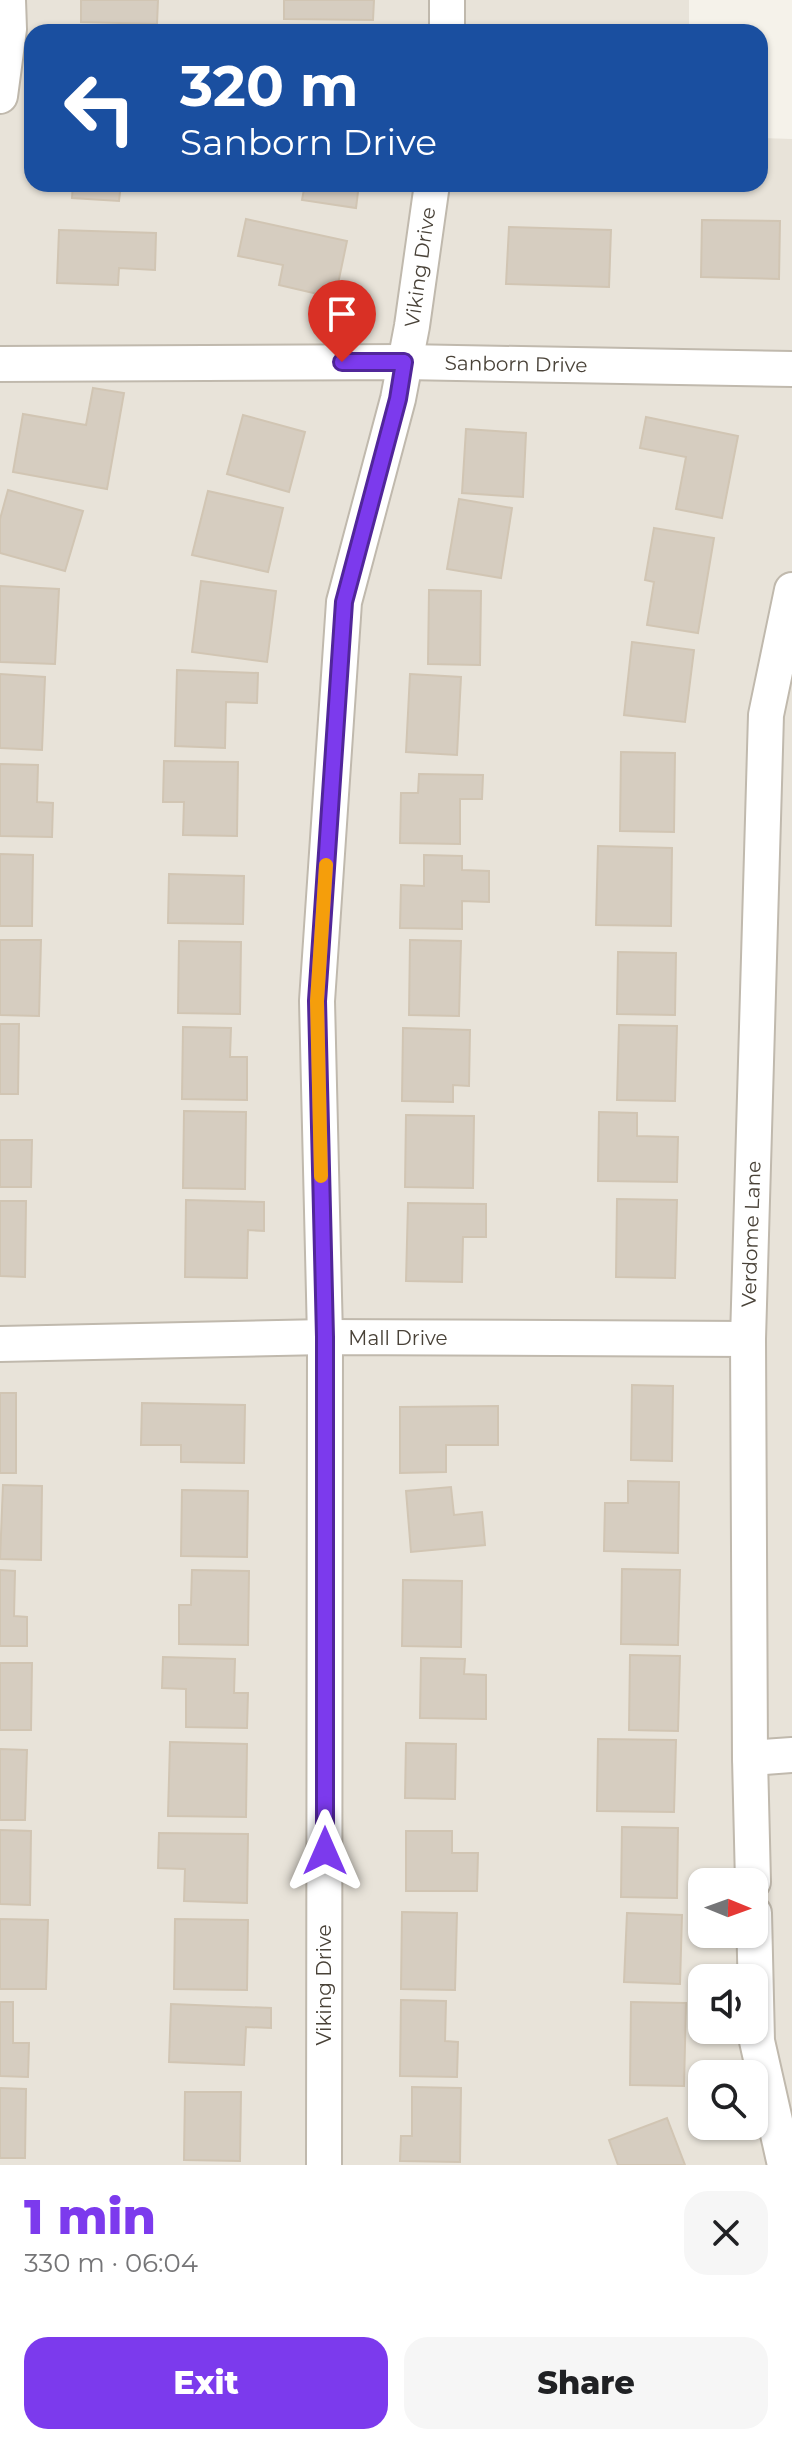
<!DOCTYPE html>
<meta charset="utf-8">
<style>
body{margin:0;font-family:Montserrat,sans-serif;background:#f6f6f6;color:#202124;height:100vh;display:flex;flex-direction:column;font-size:30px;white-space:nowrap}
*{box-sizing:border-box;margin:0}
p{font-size:26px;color:#757577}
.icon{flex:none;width:44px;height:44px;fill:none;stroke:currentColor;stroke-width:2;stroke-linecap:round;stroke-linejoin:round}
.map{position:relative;height:2165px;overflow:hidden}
.side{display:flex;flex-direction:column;background:#fff;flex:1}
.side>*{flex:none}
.top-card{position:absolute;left:24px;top:24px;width:744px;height:168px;border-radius:24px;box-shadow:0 2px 6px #0004;background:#1a4fa0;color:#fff;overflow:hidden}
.needle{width:52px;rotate:91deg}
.tools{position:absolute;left:688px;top:1868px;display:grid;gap:16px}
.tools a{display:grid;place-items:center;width:80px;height:80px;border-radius:16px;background:#fff;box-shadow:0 2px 6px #0004;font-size:40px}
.pin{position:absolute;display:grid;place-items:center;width:68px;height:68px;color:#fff;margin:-82px -34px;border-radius:50% 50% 50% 0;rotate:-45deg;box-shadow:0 0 8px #0007}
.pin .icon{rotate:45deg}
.me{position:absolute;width:88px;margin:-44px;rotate:0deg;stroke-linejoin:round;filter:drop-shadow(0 0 6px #0008)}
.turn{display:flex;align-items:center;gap:28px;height:168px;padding:0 24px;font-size:36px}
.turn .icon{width:104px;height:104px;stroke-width:2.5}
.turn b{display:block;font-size:56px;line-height:68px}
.round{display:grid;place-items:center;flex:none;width:84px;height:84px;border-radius:24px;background:#f6f6f6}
.summary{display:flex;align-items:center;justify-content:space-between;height:136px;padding:0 24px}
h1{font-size:48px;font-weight:800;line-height:60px;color:#7c3aed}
.button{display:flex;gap:16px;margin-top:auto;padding:16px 24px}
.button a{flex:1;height:92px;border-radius:24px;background:#7c3aed;color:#fff;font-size:32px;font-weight:800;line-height:92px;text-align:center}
.button a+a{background:#f6f6f6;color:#202124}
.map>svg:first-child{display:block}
.residential{fill:#e8e3d9;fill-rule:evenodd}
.building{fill:#d6cdc0;stroke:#d1c5b3;stroke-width:2}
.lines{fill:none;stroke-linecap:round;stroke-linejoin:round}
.street-casing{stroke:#c0b9ad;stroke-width:38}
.street{stroke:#fff;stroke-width:34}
.route-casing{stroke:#51269a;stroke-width:20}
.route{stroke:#7c3aed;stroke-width:14}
.slow{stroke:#f59e0b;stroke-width:14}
.labels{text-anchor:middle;stroke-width:6;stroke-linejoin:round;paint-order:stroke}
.street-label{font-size:20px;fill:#494238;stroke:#fff}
</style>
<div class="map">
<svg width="792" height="2165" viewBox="0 0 792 2165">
<rect width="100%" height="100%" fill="#f5f2ea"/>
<path class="residential" d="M0,0H689V32H32V184H760V138L792,139V2165H0ZM702,1882H754V1934H702ZM702,1978H754V2030H702ZM702,2074H754V2126H702Z"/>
<g class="building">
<polygon points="81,0 158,0 157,24 81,22"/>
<polygon points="284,0 374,0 373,20 284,19"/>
<polygon points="73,184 121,184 119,201 72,198"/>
<polygon points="305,184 359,184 356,208 302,200"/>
<polygon points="246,219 347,241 335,298 279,285 283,265 238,256"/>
<polygon points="702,220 780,221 779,279 701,277"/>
<polygon points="509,227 611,230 609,287 506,284"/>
<polygon points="59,230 156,233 155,270 119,268 118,285 57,283"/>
<polygon points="93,388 124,393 107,489 13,472 23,414 86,425"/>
<polygon points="243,415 305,432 289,492 227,474"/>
<polygon points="646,417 738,436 722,518 676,509 686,457 640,448"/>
<polygon points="466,429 526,433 523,497 462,493"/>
<polygon points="8,490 83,511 65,571 0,553 0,519"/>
<polygon points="208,491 283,508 268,572 192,555"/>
<polygon points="459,499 512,508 501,578 447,569"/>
<polygon points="654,528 714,538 698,633 647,625 654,582 645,580"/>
<polygon points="201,581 276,591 267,662 192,652"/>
<polygon points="0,586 59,589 55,664 0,662"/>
<polygon points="429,590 481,591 480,665 428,664"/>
<polygon points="632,642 694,650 685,722 624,715"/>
<polygon points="177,670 258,673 257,703 226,702 225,748 175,746"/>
<polygon points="0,674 45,677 42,750 0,748"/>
<polygon points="410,674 461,677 457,755 406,752"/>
<polygon points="621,752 675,753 674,832 620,831"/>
<polygon points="164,761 238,762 237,836 183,835 184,802 163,802"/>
<polygon points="0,764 38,765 37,802 53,803 52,837 0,836"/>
<polygon points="419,774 483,775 482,799 460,799 460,844 400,843 401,793 418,793"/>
<polygon points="598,846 672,848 671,926 596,925"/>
<polygon points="0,854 33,855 32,926 0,926"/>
<polygon points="424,855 462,856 462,870 489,871 489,902 462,901 462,929 400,928 401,885 424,886"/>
<polygon points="169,874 244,876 243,924 168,923"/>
<polygon points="0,940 41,940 39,1016 0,1015"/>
<polygon points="410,940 461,941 459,1016 409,1015"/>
<polygon points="179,941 241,942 240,1014 178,1013"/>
<polygon points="618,952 676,953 675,1015 617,1014"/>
<polygon points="0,1024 19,1024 18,1094 0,1094"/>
<polygon points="619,1025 677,1026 675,1101 617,1100"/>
<polygon points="183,1027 231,1028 230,1057 247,1057 247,1100 182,1099"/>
<polygon points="403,1028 470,1030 469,1086 453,1085 453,1102 402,1101"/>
<polygon points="184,1111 246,1112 245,1189 183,1188"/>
<polygon points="599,1112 637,1113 637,1136 678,1137 677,1182 598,1181"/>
<polygon points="406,1115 474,1116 473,1188 405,1187"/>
<polygon points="0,1140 32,1140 31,1187 0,1187"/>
<polygon points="617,1199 677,1200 675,1278 616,1277"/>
<polygon points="186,1200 264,1202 264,1231 248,1230 247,1278 185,1277"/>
<polygon points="0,1201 26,1201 25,1277 0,1276"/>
<polygon points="408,1203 486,1204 486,1237 463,1237 462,1282 406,1281"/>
<polygon points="632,1385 673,1386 672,1461 631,1460"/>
<rect x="0" y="1393" width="16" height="80"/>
<polygon points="142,1403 245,1405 244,1463 181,1462 181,1445 141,1445"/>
<polygon points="498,1406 498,1445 446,1445 446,1472 400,1473 400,1407"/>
<polygon points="628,1481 679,1482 678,1553 604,1551 605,1503 628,1503"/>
<polygon points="3,1485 42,1486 41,1560 0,1559"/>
<polygon points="451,1487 454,1515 482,1512 485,1545 411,1552 406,1491"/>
<polygon points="182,1490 248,1491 247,1557 181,1556"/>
<polygon points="622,1569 680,1570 678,1645 621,1644"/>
<polygon points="0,1570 15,1571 14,1616 27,1617 27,1646 0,1646"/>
<polygon points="192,1570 249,1571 248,1645 179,1644 179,1605 191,1605"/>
<polygon points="403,1580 462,1581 461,1647 402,1646"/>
<polygon points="630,1655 680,1656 678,1731 629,1730"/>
<polygon points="163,1657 235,1659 234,1693 248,1693 247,1728 186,1727 186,1689 162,1688"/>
<polygon points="421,1658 465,1659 464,1674 486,1675 486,1719 420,1718"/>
<polygon points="0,1663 32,1663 31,1730 0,1730"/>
<polygon points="598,1739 676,1740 674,1812 597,1811"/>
<polygon points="170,1742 247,1744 246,1817 168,1816"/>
<polygon points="406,1743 456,1744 455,1799 405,1798"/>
<polygon points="0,1749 27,1750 25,1820 0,1820"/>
<polygon points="622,1827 678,1828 677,1898 621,1897"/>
<polygon points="0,1830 31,1831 30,1905 0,1904"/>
<polygon points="406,1831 452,1831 452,1853 478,1853 477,1891 406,1891"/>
<polygon points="159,1833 248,1834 247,1903 184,1901 185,1869 158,1868"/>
<polygon points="402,1912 457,1913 455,1990 401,1989"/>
<polygon points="627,1913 682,1915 680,1984 624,1982"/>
<polygon points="0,1919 48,1920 46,1989 0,1989"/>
<polygon points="175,1919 248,1920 247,1990 174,1989"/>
<polygon points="401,2000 446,2001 445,2041 458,2042 457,2077 400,2076"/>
<polygon points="0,2002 13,2002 13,2043 29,2043 28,2077 0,2076"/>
<polygon points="631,2002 686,2003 684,2086 630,2085"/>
<polygon points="171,2004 271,2008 271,2028 246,2027 244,2065 169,2062"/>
<polygon points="412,2087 461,2088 460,2162 400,2161 401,2136 412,2136"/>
<polygon points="0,2088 26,2089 25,2158 0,2158"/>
<polygon points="185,2092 241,2092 240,2161 184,2160"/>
<polygon points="667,2118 685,2165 618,2165 609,2140"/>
</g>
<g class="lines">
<defs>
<g id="street">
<polyline points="447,32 447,0"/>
<polyline points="0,96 9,29 8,0"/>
<polyline points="0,364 404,362 792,369"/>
<polyline points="0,1344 325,1337 748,1339"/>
<polyline points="750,1758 792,1755"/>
<polyline points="753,1882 750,1758 748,1339 766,715 792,590"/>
<polyline points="754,1913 757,2041 785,2165"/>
<polyline points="324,2165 325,1337 317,1001 344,602 398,399 412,326 432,184"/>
</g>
</defs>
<use href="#street" class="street-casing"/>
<use href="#street" class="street"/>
</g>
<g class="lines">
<defs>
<polyline id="route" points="325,1851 325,1337 317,1001 344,602 398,399 404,362 342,362"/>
</defs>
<use href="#route" class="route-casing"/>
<use href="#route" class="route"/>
<polyline class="slow" points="321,1176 317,1001 326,865"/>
</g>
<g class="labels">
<g class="street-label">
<text transform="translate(420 267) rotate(-82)" y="7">Viking Drive</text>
<text transform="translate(516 364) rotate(1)" y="7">Sanborn Drive</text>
<text transform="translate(751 1234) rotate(-88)" y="7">Verdome Lane</text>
<text x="398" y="1345">Mall Drive</text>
<text transform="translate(324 1985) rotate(-90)" y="7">Viking Drive</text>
</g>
</g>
</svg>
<div class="tools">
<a><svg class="needle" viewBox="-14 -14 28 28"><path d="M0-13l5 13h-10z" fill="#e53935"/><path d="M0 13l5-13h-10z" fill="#757577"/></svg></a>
<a><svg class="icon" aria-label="sound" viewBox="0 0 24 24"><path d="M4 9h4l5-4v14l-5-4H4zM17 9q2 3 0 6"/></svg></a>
<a><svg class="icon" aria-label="search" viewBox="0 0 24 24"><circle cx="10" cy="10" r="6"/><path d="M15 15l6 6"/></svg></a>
</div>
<div class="pin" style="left:342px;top:362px;background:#d93025"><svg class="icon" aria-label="arrive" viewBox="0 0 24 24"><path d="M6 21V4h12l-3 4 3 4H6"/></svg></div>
<svg class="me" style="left:325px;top:1851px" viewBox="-20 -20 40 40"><path d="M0-17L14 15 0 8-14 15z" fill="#7c3aed" stroke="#fff" stroke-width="4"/></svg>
<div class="top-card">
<div class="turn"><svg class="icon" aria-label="left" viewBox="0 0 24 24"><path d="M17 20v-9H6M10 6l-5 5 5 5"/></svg><div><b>320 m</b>Sanborn Drive</div></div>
</div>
</div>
<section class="side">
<div class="summary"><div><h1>1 min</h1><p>330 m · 06:04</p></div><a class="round"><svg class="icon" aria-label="close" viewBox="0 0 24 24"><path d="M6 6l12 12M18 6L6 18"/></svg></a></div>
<div class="button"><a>Exit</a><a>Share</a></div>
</section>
